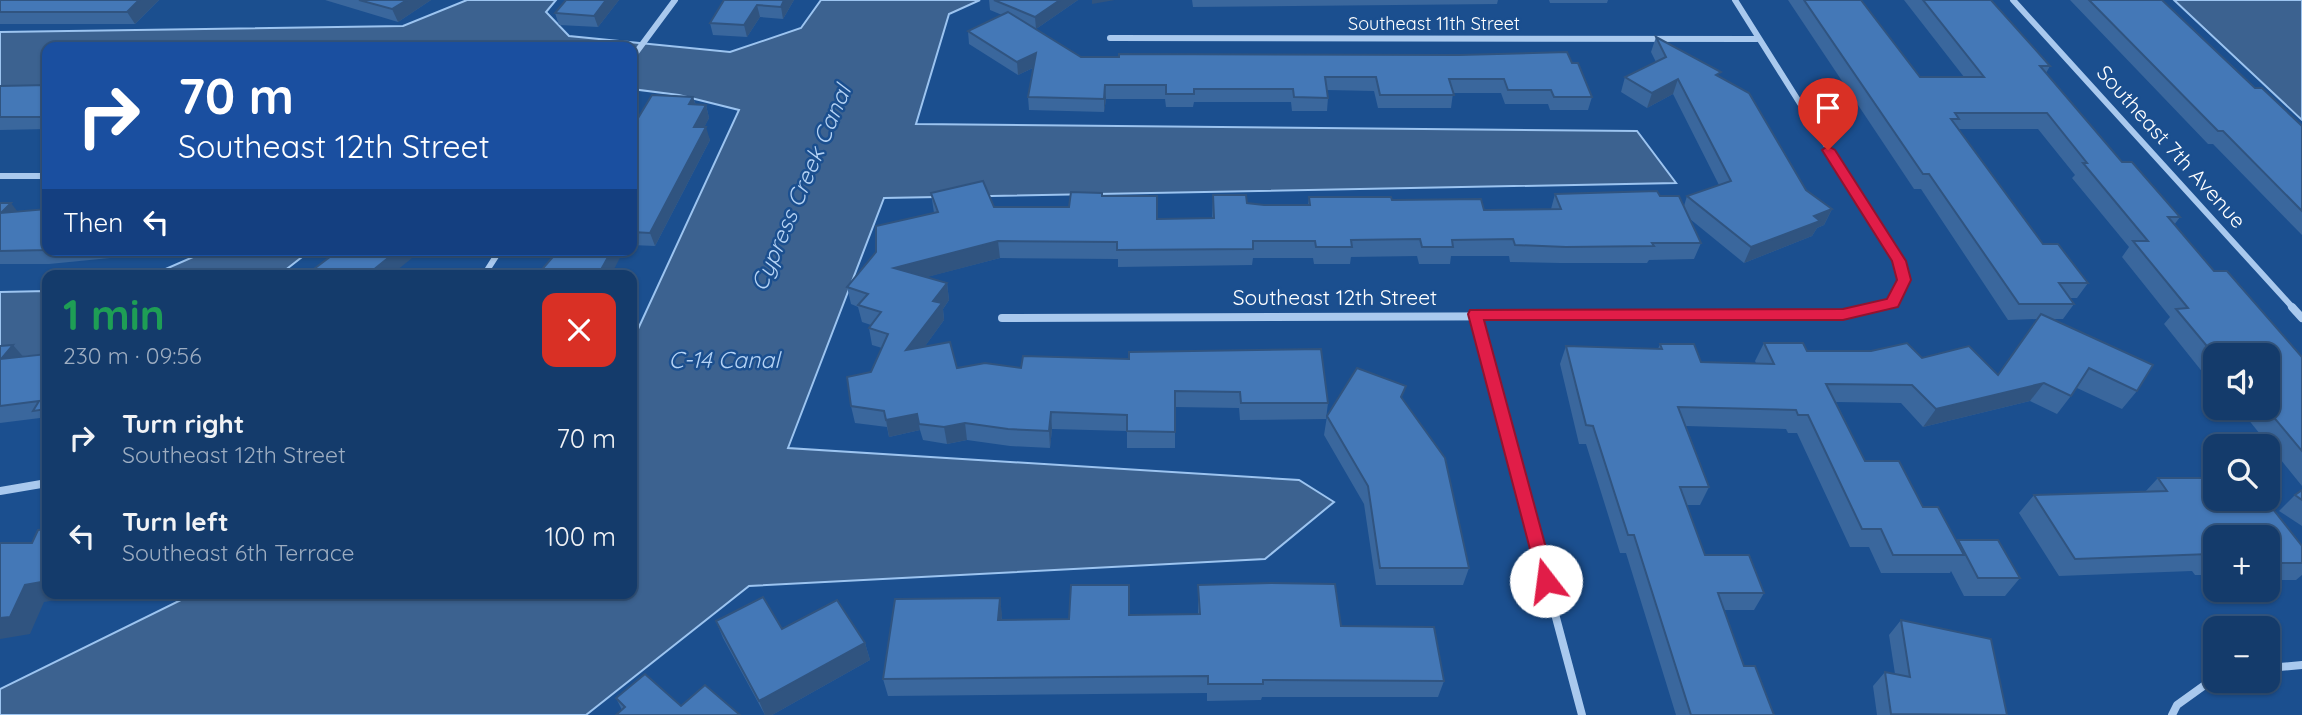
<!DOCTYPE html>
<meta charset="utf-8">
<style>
body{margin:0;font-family:Quicksand,sans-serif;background:#1d4271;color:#f1f3f6;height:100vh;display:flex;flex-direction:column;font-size:26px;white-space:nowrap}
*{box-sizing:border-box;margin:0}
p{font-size:23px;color:#9dadc1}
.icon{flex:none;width:38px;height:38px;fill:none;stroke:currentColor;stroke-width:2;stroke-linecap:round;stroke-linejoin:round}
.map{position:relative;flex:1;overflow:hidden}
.sheet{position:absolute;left:42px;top:270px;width:595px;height:329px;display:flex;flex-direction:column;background:#143b6b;border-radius:14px;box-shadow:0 2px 5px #0004,0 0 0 2px #33557e}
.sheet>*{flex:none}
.hud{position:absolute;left:42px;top:42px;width:595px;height:214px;border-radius:14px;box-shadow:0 2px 5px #0004,0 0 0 2px #33557e;background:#1a4fa0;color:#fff;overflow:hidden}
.tools{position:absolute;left:2203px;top:343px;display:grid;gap:14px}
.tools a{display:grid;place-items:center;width:77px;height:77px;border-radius:14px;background:#143b6b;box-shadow:0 2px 5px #0004,0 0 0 2px #33557e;font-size:35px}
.pin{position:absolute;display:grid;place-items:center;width:60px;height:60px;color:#fff;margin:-72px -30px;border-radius:50% 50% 50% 0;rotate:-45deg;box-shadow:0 0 7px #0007}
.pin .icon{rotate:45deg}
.me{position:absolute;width:77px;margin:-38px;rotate:345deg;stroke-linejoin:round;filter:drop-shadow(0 0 5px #0008)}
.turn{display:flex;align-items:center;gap:24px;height:147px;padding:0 21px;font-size:32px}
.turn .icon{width:91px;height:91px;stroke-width:2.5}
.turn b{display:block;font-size:49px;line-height:60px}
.then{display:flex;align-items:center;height:66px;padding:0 21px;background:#0003;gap:14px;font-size:26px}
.round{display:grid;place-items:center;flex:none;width:74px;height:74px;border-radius:14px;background:#1d4271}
.overview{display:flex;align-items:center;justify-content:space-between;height:119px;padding:0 21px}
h1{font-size:42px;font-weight:800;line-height:52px;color:#1e9e55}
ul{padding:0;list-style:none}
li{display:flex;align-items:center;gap:21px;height:98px;padding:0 21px}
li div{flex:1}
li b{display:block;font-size:26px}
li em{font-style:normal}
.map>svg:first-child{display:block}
.water{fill:#3c6290;stroke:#9cc4f0;stroke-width:2}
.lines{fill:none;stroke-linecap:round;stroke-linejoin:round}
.minor-far1{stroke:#a9c9ee;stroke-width:6}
.minor{stroke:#a9c9ee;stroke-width:8}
.wall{fill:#3a679d}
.shaded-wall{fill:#305480}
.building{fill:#4478b7;stroke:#305480;stroke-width:2}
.route{fill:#e11d48;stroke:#92132f;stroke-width:2}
.labels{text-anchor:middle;stroke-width:5;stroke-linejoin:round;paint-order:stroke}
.far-street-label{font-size:18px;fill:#fff;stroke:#1b4f8f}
.street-label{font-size:21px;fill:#fff;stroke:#1b4f8f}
.water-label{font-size:23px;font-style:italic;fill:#b5d3f5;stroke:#1b4f8f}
</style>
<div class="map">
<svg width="2302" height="715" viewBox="0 0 2302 715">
<rect width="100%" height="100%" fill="#1b4f8f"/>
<g class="water">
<polygon points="467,0 556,0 546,12 569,36 730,52 801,28 821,0 980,0 949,14 916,124 1637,131 1676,183 884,198 788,448 1299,480 1334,502 1265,559 749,586 586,715 0,715 0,689 195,593 632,593 632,342 739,110 679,95 632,89 632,47 47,47 47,89 0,89 0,32 403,26"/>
<polygon points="2174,0 2302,0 2302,120"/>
<polygon points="209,250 311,250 279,275 152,275"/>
<polygon points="47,291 47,356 0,358 0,292"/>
</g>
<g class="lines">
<g class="minor-far1">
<polyline points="1735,0 1899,261 1904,280 1893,303 1867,309"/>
<polyline points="2013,0 2294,309"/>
<polyline points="1110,38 1757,39"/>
<polyline points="632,58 675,0"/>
<polyline points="0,176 47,176"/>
<polyline points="484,275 500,250"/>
</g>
<g class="minor">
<polyline points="2292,307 2302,318"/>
<polyline points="1475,314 1582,715"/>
<polyline points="1002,318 1843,315 1874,307"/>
<polyline points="0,491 47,483"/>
<polyline points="2268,668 2302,665"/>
<polyline points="2172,715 2177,705 2216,677"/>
</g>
</g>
<g class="wall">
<polygon points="0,0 159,0 135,24 0,24"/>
<polygon points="325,0 431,0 398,22"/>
<polygon points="566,0 619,0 598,27 559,25 555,13"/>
<polygon points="724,0 794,0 783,19 760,17 747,37 713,35 710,23"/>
<polygon points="989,0 1078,0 1036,29 1081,57 1572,63 1592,97 1588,110 1550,110 1548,104 1505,104 1501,93 1453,93 1451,108 1378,108 1374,91 1327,90 1328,98 1327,111 1292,111 1291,102 1194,102 1193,107 1166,107 1165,99 1106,99 1104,112 1029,110 1028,97 1033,68 1018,75 969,44 968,31 1002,15 990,10"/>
<polygon points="1192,0 1498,0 1497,4 1193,7"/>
<polygon points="1549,0 1608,0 1607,3 1550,3"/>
<polygon points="1788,0 1861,0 1920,77 1964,77 1904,0 1991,0 2050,66 2046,73 2122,162 2180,217 2174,225 2214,271 2302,357 2302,486 2239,408 2268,408 2268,355 2216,355 2216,389 2164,324 2170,317 2122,257 2129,247 2072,178 2075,175 2038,129 1958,129 2043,244 2088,283 2077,298 2070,298 2074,304 2063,319 2053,319 2137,391 2122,409 2077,388 2057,414 2030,401 1923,427 1901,403 1836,402 1865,461 1923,507 1956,542 1958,540 2020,578 2005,596 1964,596 1951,571 1950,573 1881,573 1869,547 1850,547 1797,433 1788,433 1786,429 1686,426 1709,487 1700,505 1686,505 1705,555 1764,593 1754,610 1724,610 1744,666 1774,715 1676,715 1626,553 1620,553 1586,444 1579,444 1560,364 1566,346 1658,349 1660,344 1701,362 1756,363 1755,361 1764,343 1807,351 1922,358 1998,375 2037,319 2008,320 1921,189 1914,189"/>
<polygon points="2070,0 2162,0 2255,88 2302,126 2302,235 2213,144 2208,144"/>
<polygon points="1656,37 1719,76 1806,190 1832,209 1824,225 1817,228 1812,236 1744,263 1690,219 1701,243 1694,259 1649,260 1647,263 1561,263 1510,262 1509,256 1451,256 1450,264 1419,264 1417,256 1351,257 1350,264 1314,264 1313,258 1253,258 1252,265 1118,267 1118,259 1000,258 926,277 947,283 949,300 943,309 944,320 925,346 957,368 1021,368 1023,356 1328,403 1326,419 1240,420 1239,408 1175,407 1175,448 1127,448 1127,431 1052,429 1050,448 1010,446 967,440 947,444 923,440 920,430 889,437 887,427 855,423 851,406 871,372 882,348 872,345 869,328 871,325 862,322 858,307 851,304 847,287 934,213 931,193 994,207 1069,207 1102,196 1157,219 1212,218 1213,195 1247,203 1264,205 1308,205 1309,197 1392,200 1484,210 1551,209 1555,194 1660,196 1684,206 1687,196 1719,185 1673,94 1647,108 1621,92 1625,77 1656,62 1651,52"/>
<polygon points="47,85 47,129 0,130 0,86"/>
<polygon points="693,97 696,105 706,105 709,118 704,127 710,140 655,246 632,245 632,128"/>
<polygon points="0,203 18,212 47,250 115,250 110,258 49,264 0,264"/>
<polygon points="0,346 24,357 47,354 47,425 40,418 0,423"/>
<polygon points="1403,401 1469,568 1463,585 1376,585 1364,504 1324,435 1327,416"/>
<polygon points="2158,478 2302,546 2302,575 2296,580 2268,580 2268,537 2216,537 2216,575 2195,575 2192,571 2059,576 2019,513 2034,495 2145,492"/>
<polygon points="2302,490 2302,526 2279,511 2295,495"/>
<polygon points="1198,585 1341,626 1444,681 1438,697 1262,697 1261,700 1207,701 1207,693 888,696 883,679 1000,598 1002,620 1069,619 1129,615 1198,614"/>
<polygon points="1901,620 2007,715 1877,715 1873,686 1885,672 1895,674 1889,635"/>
<polygon points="716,621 782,629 865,643 870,660 772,715 765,715 723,638"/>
<polygon points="616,698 681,706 622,710"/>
</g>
<g class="shaded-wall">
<polygon points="139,0 159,0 135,24 127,12"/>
<polygon points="407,0 431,0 398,22 392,9"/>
<polygon points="606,0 619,0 598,27 594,16"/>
<polygon points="784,0 794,0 783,19 781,7"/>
<polygon points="1060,0 1078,0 1036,29 1035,17"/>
<polygon points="1092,0 1115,0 1092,4"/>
<polygon points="757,5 760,17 747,37 744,25"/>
<polygon points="1036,53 1037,66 1018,75 1017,62"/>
<polygon points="1678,79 1673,94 1647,108 1652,93"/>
<polygon points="1105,85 1106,99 1104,112 1104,99"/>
<polygon points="693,97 697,110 689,104"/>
<polygon points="706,105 709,118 698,140 694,127"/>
<polygon points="706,127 710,140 655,246 650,233"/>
<polygon points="11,203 21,216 1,213"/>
<polygon points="1832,209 1824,225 1817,228 1812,236 1744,263 1751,247 1814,216"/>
<polygon points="998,241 1000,258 897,285 894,268"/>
<polygon points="103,250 115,250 110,258"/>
<polygon points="144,250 157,250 147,253"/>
<polygon points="398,250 422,250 391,275 367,275"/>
<polygon points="612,250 624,250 611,275 598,275"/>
<polygon points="947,283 949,300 943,309 944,320 910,367 906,350 933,301"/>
<polygon points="13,345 27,361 1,359"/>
<polygon points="2044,383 2030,401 1923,427 1936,409"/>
<polygon points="1051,412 1052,429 1050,448 1049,431"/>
<polygon points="917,414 920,430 889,437 886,420"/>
<polygon points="965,423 967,440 947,444 944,427"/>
<polygon points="47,581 47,593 98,593 44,602 30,634 0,639 0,618 25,585"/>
<polygon points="1000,598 1002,615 1000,637 998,620"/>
<polygon points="865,643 870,660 772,715 765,715 759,701"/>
</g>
<g class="building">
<polygon points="0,0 139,0 127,12 0,12"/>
<polygon points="359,0 407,0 392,9"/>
<polygon points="566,0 606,0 594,16 555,13"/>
<polygon points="724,0 784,0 781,7 757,5 744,25 710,23"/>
<polygon points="994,0 1060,0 1035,17"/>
<polygon points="1804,0 1861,0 1920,77 1984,77 1923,0 1991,0 2050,66 2040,66 2122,162 2132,162 2180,217 2168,217 2214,271 2227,271 2302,357 2302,451 2266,408 2268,408 2268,355 2216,355 2216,357 2176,309 2188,308 2133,241 2148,241 2083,163 2087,163 2047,113 1955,113 1959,119 1951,119 2043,244 2058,244 2088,283 2059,283 2074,304 2019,304 1929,174 1923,174"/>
<polygon points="2089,0 2162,0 2255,88 2262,88 2302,126 2302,211 2223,131 2218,131"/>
<polygon points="1008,12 1081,57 1119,57 1119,54 1459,55 1567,52 1572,63 1578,63 1592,97 1554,97 1551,90 1508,90 1504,79 1449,79 1454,95 1380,95 1376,77 1325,77 1328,98 1294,97 1293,89 1194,89 1194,94 1166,94 1166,85 1105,85 1104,99 1028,97 1036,53 1017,62 968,31"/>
<polygon points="1656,37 1721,72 1716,75 1749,93 1806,190 1832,209 1814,216 1820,221 1751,247 1687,196 1731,181 1678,79 1652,93 1625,77 1666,57"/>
<polygon points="47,85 47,117 0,117 0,86"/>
<polygon points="652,95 693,97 689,104 706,105 694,127 706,127 650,233 632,232 632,128"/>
<polygon points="983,181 994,207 1069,207 1071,192 1102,193 1102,196 1157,196 1157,219 1214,218 1213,195 1246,195 1247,203 1264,205 1310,205 1309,197 1391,197 1392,200 1481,199 1484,210 1561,209 1555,194 1657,191 1660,196 1679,196 1701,243 1652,243 1654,246 1566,247 1515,245 1513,239 1452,240 1453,247 1422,247 1420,239 1351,240 1352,247 1316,247 1315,241 1253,241 1253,249 1117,250 1117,242 998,241 894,268 947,283 933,301 942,303 906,350 950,342 957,368 985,363 1021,368 1023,356 1129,359 1129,352 1321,349 1328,403 1241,403 1240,392 1175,391 1175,432 1127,431 1127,415 1051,412 1049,431 1008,429 965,423 944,427 919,424 917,414 886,420 884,411 851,406 847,377 871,372 888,334 869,328 881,312 858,305 868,294 847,287 876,252 876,226 938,212 931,193"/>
<polygon points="0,203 11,203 1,213 47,209 47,250 0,251"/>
<polygon points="339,250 398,250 367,275 306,275"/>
<polygon points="559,250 612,250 598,275 537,275"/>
<polygon points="2041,314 2153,365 2137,391 2089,368 2071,396 2044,383 1936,409 1912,385 1826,384 1865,461 1899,461 1923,507 1938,507 1964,555 1893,555 1881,529 1862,529 1808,415 1798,415 1796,410 1678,407 1709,487 1680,487 1705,555 1749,555 1764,593 1718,593 1744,666 1755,666 1774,715 1691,715 1634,535 1628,535 1593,426 1586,425 1566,346 1662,349 1660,344 1694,344 1701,362 1774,364 1764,343 1803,343 1807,351 1871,351 1907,343 1922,358 1969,346 1998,375"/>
<polygon points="13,345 1,359 47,354 47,409 33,411 39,401 0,406 0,346"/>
<polygon points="1357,368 1406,386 1401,397 1445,458 1469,568 1380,568 1368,486 1327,416"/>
<polygon points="2158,478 2216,478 2216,499 2265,499 2302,546 2302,563 2268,563 2268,537 2216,537 2216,558 2213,558 2210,554 2075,559 2034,495 2167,491"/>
<polygon points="2302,490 2302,500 2295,495"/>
<polygon points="47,529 47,581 25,585 10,617 0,618 0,543 32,543 38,530"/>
<polygon points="1958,540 1998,540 2020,578 1978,578"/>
<polygon points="1271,583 1335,584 1341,626 1434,627 1444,681 1263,680 1263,684 1208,684 1208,676 883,679 895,599 1000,598 998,620 1069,619 1071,585 1129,585 1129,615 1200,614 1198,585"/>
<polygon points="763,597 782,629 837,600 865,643 759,701 716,621"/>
<polygon points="1901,620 1991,639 2007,715 1891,714 1885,672 1910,677"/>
<polygon points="645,674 681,706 705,685 740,715 616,715 625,707 616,698"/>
</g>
<polygon class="route" points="1828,146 1835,150 1906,261 1911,280 1898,307 1843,320 1484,320 1555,581 1553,587 1546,589 1540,587 1468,314 1470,310 1843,309 1887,299 1897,280 1892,261 1822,150"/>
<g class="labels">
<g class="far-street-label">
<text x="1434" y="30">Southeast 11th Street</text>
</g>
<g class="street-label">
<text transform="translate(2171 147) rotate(48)" y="7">Southeast 7th Avenue</text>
<text x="1335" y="305">Southeast 12th Street</text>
</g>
<g class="water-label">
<text transform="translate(801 188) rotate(-67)" y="8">Cypress Creek Canal</text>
<text x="724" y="368">C-14 Canal</text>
</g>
</g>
</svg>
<div class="tools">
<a><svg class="icon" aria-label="sound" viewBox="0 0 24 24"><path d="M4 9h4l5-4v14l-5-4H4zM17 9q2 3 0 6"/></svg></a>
<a><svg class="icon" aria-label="search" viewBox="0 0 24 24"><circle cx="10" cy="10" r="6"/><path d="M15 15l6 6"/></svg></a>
<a>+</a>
<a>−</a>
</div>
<div class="pin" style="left:1828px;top:150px;background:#d93025"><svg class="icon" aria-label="arrive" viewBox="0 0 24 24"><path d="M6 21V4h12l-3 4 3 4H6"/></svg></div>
<svg class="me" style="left:1546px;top:581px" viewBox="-20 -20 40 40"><circle r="19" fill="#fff"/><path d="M0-13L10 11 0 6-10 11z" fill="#e11d48"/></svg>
<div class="hud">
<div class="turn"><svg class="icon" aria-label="right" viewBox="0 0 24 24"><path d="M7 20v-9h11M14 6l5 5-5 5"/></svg><div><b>70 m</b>Southeast 12th Street</div></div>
<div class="then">Then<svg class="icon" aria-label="left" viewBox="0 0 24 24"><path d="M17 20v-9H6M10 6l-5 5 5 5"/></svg></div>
</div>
<section class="sheet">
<div class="overview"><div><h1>1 min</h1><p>230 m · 09:56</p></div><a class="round" style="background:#d93025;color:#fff"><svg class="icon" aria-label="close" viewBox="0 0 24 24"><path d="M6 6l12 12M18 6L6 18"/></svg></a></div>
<ul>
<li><svg class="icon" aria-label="right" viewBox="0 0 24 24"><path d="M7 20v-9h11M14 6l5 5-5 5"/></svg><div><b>Turn right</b><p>Southeast 12th Street</p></div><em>70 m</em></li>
<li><svg class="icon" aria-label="left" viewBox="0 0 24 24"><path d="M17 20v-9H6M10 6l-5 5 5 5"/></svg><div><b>Turn left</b><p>Southeast 6th Terrace</p></div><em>100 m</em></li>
</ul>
</section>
</div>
